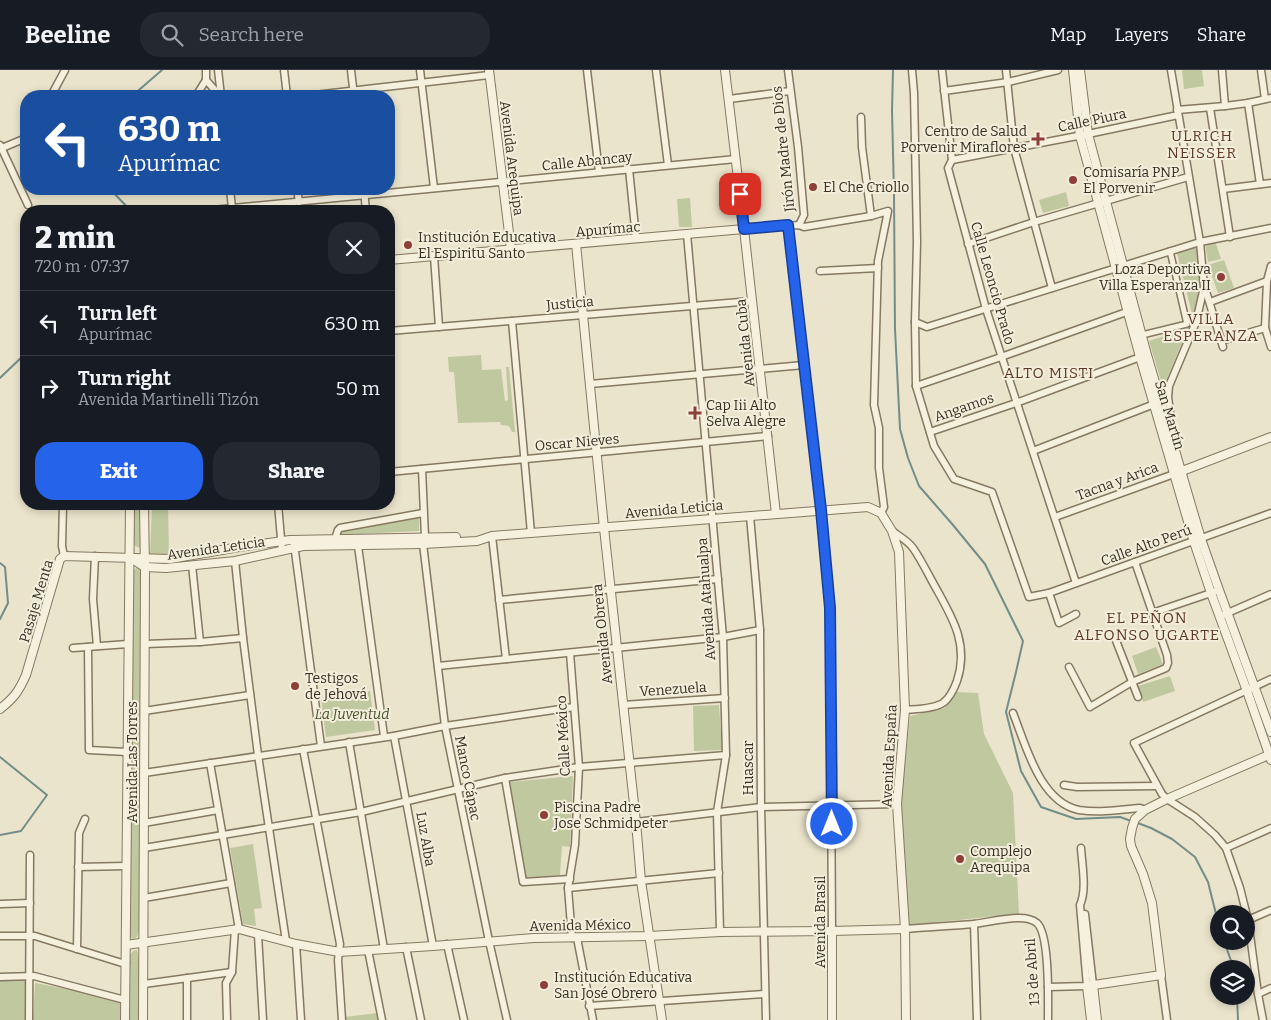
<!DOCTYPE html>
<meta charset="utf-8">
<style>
body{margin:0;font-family:Bitter,serif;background:#242831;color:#f1f3f6;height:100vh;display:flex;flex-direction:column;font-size:19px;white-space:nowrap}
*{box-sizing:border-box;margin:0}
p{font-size:16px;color:#9ea1a6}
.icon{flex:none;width:28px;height:28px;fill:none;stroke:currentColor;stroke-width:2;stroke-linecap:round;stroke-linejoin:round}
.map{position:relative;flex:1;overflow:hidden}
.panel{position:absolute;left:20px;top:135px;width:375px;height:305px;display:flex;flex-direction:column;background:#171b24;border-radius:20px;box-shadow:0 2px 8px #0003}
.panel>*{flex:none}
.guide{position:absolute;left:20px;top:20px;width:375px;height:105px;border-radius:20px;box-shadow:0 2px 8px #0003;background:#1a4fa0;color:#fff;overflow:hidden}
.tools{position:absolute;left:1210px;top:835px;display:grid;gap:10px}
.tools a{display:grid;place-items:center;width:45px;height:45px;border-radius:50%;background:#171b24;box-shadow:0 2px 8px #0003;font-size:25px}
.pin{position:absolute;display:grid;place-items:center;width:42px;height:42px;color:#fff;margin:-21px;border-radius:10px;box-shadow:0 2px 8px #0006}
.me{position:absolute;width:55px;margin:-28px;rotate:0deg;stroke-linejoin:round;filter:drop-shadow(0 0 4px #0008)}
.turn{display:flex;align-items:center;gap:18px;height:105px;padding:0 15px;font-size:22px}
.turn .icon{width:65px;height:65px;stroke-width:2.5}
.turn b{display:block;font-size:35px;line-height:42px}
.round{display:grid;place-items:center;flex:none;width:52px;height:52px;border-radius:20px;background:#242831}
.headline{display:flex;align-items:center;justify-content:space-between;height:85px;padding:0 15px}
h1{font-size:30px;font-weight:800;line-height:38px}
.button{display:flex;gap:10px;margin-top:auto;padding:10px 15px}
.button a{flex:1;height:58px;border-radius:20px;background:#2563eb;color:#fff;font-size:20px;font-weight:800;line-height:58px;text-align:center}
.button a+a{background:#242831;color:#f1f3f6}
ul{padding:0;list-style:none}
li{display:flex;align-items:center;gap:15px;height:65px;padding:0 15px;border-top:1px solid #363941}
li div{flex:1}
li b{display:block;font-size:19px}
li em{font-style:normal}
header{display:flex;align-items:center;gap:30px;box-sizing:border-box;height:70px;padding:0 25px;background:#171b24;border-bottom:1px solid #363941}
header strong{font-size:24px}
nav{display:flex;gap:28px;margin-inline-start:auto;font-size:18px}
.search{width:350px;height:45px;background:#242831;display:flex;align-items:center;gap:12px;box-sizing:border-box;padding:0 18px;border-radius:20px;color:#9ea1a6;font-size:19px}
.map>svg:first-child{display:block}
.green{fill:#c0c8a0}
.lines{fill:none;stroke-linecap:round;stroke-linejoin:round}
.stream{stroke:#738e89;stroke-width:2}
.pedestrian-casing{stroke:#867861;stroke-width:8}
.minor-casing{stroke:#867861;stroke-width:9}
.tertiary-casing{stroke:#867861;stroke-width:10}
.pedestrian{stroke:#f6f1de;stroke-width:5}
.minor{stroke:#f6f1de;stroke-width:6}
.tertiary{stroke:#f6f1de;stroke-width:8}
.route-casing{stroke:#184099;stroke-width:12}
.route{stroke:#2563eb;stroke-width:9}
.poi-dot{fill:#8e3f38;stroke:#f3eedb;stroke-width:2}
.labels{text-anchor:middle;stroke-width:4;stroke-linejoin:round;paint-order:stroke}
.street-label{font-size:14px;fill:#382f23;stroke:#f3eedb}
.poi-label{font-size:14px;fill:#382f23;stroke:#f3eedb;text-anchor:start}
.park-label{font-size:14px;font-style:italic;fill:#45522c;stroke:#f3eedb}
.neighbourhood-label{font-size:15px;letter-spacing:1px;fill:#603827;stroke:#f3eedb}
</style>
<header>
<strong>Beeline</strong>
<div class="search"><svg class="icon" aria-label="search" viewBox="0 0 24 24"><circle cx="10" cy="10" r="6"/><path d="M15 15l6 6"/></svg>Search here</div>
<nav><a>Map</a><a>Layers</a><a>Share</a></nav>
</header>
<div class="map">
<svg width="1271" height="950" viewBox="0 0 1271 950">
<rect width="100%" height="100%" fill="#eae4cc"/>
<g class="green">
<polygon points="1182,0 1202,0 1204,16 1184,19"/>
<polygon points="1066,122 1069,136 1043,143 1039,130"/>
<polygon points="690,128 692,157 679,157 677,129"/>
<polygon points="1215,171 1221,189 1208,192 1205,174"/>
<polygon points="1198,177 1200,222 1193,248 1177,183"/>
<polygon points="1224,190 1234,218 1218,223 1208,195"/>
<polygon points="1188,258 1163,318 1149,271"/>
<polygon points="481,285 482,300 501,299 505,331 508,330 506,297 509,297 515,362 512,362 509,356 501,355 500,352 458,353 454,302 449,302 448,287"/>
<polygon points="134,434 143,434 141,477 140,478 135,476 134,474"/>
<polygon points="152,434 168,434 169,484 150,485"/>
<polygon points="419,447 419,461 339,465 340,459"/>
<polygon points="137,497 140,497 142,499 139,859 137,867 133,869 130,867 134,500"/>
<polygon points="1156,577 1163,594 1138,604 1132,586"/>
<polygon points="1170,606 1175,621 1143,632 1138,616"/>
<polygon points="370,621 375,660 326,667 321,628"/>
<polygon points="956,622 978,623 984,664 1013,723 1019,844 908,855 901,733 910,646 945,638"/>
<polygon points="719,635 722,680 694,681 693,636"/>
<polygon points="573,706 570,777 562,776 560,805 525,808 510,712"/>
<polygon points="253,774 262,838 254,839 256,856 243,854 230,778"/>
<polygon points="137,880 140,891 140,950 130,950 130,885 133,881"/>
<polygon points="26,910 26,950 0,950 0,911"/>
<polygon points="35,913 121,929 120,950 33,950"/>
<polygon points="377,943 379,950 345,950 345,947"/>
</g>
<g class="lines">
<g class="stream">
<polyline points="893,0 892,41 894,124 895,259 900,359 908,388 919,416 953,455 985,494 1023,571 1016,602 1006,642 1021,701 1041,737 1076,749 1120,747 1131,751"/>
<polyline points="132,26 162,0"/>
<polyline points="110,119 131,141"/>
<polyline points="0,308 26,283"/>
<polyline points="0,493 5,497 8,533 0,549"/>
<polyline points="0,687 47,725 21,761 0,765"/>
<polyline points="1135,752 1151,758 1172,769 1195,787 1208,812 1219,856"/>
<polyline points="1224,871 1234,899"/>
<polyline points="1237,926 1238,950"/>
</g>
<defs>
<polyline id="pedestrian" points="1142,265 1187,254 1170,181"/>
<g id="minor">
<polyline points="206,0 206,10"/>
<polyline points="218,0 221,26"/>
<polyline points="284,0 287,26"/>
<polyline points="351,0 354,26"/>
<polyline points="420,0 434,118"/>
<polyline points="587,0 599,102"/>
<polyline points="656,0 668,95"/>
<polyline points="788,0 798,77 804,145 799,155"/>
<polyline points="912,0 914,23 917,172 915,252 916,316 934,376 954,409 992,422 1029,527 1049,523 1271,443"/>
<polyline points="942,0 952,90 948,98 986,239 1076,513"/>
<polyline points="1006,0 1014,78 1052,218"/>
<polyline points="1222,0 1225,36"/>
<polyline points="1261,0 1265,29"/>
<polyline points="944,21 1008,12 1058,0"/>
<polyline points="51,26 65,0"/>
<polyline points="196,26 206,10 220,26"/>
<polyline points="306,26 489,5"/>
<polyline points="729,29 790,21"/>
<polyline points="1248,33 1260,114"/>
<polyline points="1210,38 1230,167"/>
<polyline points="1177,40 1225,36 1248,33 1271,28"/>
<polyline points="861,47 862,77 871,146"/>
<polyline points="0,75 28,135"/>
<polyline points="2,78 26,68"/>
<polyline points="952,90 1088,64 1178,45"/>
<polyline points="629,99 636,168"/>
<polyline points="230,119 232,138"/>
<polyline points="297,119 299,132"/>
<polyline points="364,119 366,141"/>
<polyline points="1223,119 1271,113"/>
<polyline points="202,141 736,89"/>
<polyline points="789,155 821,440 830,538 832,861"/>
<polyline points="744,159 799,155 804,157 871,146 888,141 878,191 874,335 879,358 879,398 884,437 881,443"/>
<polyline points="687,164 723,567 726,685 717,742 720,862"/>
<polyline points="968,174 1034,152 1188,107"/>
<polyline points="434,186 439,257"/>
<polyline points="1271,196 1267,211 1265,258 1271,277"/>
<polyline points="820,201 878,198"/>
<polyline points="1205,218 1223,277"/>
<polyline points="1210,232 1267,211"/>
<polyline points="512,251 531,463"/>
<polyline points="915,252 927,257 1200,172 1271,158"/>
<polyline points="389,261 752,231"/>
<polyline points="1221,271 1265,258"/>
<polyline points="590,314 804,295"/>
<polyline points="916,316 1001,287 1132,240"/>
<polyline points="1164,356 1168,355 1171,349 1168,327 1169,316 1196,252 1204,217 1200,172 1171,0"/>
<polyline points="930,362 1016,333 1143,286"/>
<polyline points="1033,381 1157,333"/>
<polyline points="422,399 425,467 423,474 445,656 489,871 507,950"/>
<polyline points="389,402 768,366"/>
<polyline points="63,434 62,476 64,486"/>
<polyline points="278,434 282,480"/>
<polyline points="750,446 760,560 761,737 766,950"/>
<polyline points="1055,447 1174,404"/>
<path d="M892,461C899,466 908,471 913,478C920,488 926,500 932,511C950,544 970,572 957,611C954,619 950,628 943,633C933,639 917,639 905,640"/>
<polyline points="492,466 506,589"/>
<polyline points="335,469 338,460 340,458 423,443"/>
<polyline points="294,474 321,676"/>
<polyline points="358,476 384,666"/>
<polyline points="95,486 93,529 97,576"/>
<polyline points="235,491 243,568 258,685 286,871"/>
<polyline points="192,495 200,572"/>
<polyline points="1049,523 1059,553 1076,544"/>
<polyline points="499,530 718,509"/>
<polyline points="1152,543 1214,522"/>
<polyline points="1223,545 1271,524"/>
<polyline points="1115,568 1138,627"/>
<polyline points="145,574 200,572 243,568"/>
<polyline points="88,577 89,680 127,682"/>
<polyline points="73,578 128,574"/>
<polyline points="570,583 579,697 575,775 568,818 572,868"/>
<polyline points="438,596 723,567 760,560"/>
<polyline points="1069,597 1090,637 1132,612 1166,598 1168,593 1167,585 1135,492"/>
<polyline points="623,635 725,628"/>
<polyline points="144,641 250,625"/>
<path d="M1013,643C1026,676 1040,732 1079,740C1099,743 1120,740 1140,738L1145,740"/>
<polyline points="394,666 433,876"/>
<polyline points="349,672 384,879"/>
<polyline points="303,679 340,874 338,890 342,950"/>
<polyline points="210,693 239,859"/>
<polyline points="144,703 394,666 445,656 574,637"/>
<polyline points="505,708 523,812 570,809"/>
<polyline points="1064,715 1077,717 1157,716"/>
<polyline points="636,752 761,737 897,734"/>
<polyline points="144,753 218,740"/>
<polyline points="144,778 361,742 505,708 579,697 726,685"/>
<polyline points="1226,778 1271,758"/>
<polyline points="78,797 126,796"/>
<polyline points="568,818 719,803"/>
<polyline points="144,828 231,813"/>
<polyline points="1,834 30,833"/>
<polyline points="1085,844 1093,915"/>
<polyline points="1248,850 1271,840"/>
<polyline points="974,854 977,950"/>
<path d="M905,859C928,857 951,856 974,854C989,852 1004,848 1019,848C1025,848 1032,849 1037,853C1050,865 1048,931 1048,950"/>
<polyline points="258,865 263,950"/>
<polyline points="0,866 35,866 122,893 126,893"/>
<polyline points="577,868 593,950"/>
<polyline points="296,874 301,950"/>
<polyline points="447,874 464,950"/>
<polyline points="406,877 421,950"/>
<polyline points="77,879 79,763 85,749"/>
<polyline points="368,880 382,950"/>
<polyline points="1161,905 1167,950"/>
<polyline points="0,907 34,906 125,930"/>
<polyline points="144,914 232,902"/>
<path d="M1048,917L1087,916L1080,835C1087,820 1082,795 1081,778"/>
<polyline points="1258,924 1271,918"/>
<polyline points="589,936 765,924"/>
<polyline points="29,950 30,785"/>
<polyline points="187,950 187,908"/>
<polyline points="227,950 226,913 232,902 235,859"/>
<polyline points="1263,950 1258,924 1248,850 1240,818 1226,778 1215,765 1195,747 1167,729 1162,724 1134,673 1271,609"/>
</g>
<g id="tertiary">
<polyline points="489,0 511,179"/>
<polyline points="725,0 744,159 776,444"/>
<polyline points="1073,0 1080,66 1140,287 1194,472 1211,523 1247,621 1271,690"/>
<polyline points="1080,0 1088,64 1147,285 1201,469 1219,520 1271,662"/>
<polyline points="576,174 604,458 636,752 641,811 662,950"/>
<polyline points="389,190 744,159"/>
<polyline points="1177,403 1271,367"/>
<polyline points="129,487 145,497 166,498 235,491 303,476 423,474 477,471 492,466 868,437 881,443 892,461 899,482 905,640 897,734 905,859 906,950"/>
<path d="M0,639C14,628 19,621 26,605L60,489L64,486L170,489L239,477L290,470L456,467"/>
<polyline points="126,875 239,859 296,874 339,882 433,876 534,868 649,866 720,862 832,861 905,859"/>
<polyline points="1093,915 1097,950"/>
<polyline points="125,950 130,434"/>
<polyline points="143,950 145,502 144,434"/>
<polyline points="832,950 832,861"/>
<polyline points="1091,950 1087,916 1161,905 1152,833 1143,804 1131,776 1130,769 1132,758 1135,749 1145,740 1167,729 1271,684"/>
</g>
</defs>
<use href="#pedestrian" class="pedestrian-casing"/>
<use href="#minor" class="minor-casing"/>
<use href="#tertiary" class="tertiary-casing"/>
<use href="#pedestrian" class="pedestrian"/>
<use href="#minor" class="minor"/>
<use href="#tertiary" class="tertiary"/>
</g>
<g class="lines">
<defs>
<polyline id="route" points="740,124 744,159 788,155 821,440 830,538 832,754"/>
</defs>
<use href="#route" class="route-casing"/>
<use href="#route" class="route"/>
</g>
<g class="poi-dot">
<path d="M1035.5 61.5h5v5h5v5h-5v5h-5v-5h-5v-5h5z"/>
<circle cx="1073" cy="110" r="5"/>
<circle cx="813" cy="117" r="5"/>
<circle cx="408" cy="175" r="5"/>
<circle cx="1221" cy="207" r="5"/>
<path d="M692.5 335.5h5v5h5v5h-5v5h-5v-5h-5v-5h5z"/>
<circle cx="295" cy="616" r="5"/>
<circle cx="544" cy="745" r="5"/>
<circle cx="960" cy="789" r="5"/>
<circle cx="544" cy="915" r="5"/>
</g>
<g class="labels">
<g class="street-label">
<text transform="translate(1092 50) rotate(-12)" y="5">Calle Piura</text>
<text transform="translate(783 79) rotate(-96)" y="5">Jirón Madre de Dios</text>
<text transform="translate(512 88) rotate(83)" y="5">Avenida Arequipa</text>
<text transform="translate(587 91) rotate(-6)" y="5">Calle Abancay</text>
<text transform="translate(608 159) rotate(-5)" y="5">Apurímac</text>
<text transform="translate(993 213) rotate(74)" y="5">Calle Leoncio Prado</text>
<text transform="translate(570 233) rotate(-5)" y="5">Justicia</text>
<text transform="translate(745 273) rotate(-96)" y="5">Avenida Cuba</text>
<text transform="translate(964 337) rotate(-19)" y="5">Angamos</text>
<text transform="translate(1170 345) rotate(73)" y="5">San Martín</text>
<text transform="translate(577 372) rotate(-5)" y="5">Oscar Nieves</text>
<text transform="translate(1117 411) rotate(-20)" y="5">Tacna y Arica</text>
<text transform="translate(674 439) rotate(-5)" y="5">Avenida Leticia</text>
<text transform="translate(1146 475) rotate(-20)" y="5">Calle Alto Perú</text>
<text transform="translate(216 478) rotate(-8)" y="5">Avenida Leticia</text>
<text transform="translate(706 529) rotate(-94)" y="5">Avenida Atahualpa</text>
<text transform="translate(36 531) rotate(-73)" y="5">Pasaje Menta</text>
<text transform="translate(602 564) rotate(-96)" y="5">Avenida Obrera</text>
<text transform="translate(673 619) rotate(-4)" y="5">Venezuela</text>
<text transform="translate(563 666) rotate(-93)" y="5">Calle México</text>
<text transform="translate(889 686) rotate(-87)" y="5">Avenida España</text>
<text transform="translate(132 692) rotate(-90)" y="5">Avenida Las Torres</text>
<text transform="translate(748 698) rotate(-90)" y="5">Huascar</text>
<text transform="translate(468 708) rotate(79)" y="5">Manco Cápac</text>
<text transform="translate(426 769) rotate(80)" y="5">Luz Alba</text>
<text transform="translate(820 852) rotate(-90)" y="5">Avenida Brasil</text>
<text transform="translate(580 855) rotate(-1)" y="5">Avenida México</text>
<text transform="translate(1032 902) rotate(-94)" y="5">13 de Abril</text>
</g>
<g class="poi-label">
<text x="1027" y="66" text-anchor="end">Centro de Salud<tspan x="1027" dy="16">Porvenir Miraflores</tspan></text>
<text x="1083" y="107">Comisaría PNP<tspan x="1083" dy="16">El Porvenir</tspan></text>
<text x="823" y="122">El Che Criollo</text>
<text x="418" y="172">Institución Educativa<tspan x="418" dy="16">El Espiritu Santo</tspan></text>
<text x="1211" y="204" text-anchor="end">Loza Deportiva<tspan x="1211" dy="16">Villa Esperanza II</tspan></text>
<text x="706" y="340">Cap Iii Alto<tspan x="706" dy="16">Selva Alegre</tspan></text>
<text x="305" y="613">Testigos<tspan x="305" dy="16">de Jehová</tspan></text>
<text x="554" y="742">Piscina Padre<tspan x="554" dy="16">Jose Schmidpeter</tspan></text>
<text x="970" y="786">Complejo<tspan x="970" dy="16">Arequipa</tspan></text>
<text x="554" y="912">Institución Educativa<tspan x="554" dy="16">San José Obrero</tspan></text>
</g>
<g class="park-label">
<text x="352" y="649">La Juventud</text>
</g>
<g class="neighbourhood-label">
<text x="1202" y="71">ULRICH<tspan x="1202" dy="17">NEISSER</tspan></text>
<text x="1211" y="254">VILLA<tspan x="1211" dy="17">ESPERANZA</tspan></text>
<text x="1049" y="308">ALTO MISTI</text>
<text x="1147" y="553">EL PEÑON<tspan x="1147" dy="17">ALFONSO UGARTE</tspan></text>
</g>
</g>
</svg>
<div class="tools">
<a><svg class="icon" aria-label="search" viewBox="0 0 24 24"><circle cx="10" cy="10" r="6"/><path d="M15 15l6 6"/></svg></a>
<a><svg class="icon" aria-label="layers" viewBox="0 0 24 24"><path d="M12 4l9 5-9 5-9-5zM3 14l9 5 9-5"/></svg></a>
</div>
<div class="pin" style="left:740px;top:124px;background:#d93025"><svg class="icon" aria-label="arrive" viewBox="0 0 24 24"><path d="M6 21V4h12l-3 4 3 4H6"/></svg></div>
<svg class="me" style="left:832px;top:754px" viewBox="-20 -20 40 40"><circle r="17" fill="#2563eb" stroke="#fff" stroke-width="3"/><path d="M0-11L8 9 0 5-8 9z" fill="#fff"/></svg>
<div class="guide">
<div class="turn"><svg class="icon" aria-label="left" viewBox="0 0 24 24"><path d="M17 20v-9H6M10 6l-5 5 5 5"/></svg><div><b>630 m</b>Apurímac</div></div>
</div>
<section class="panel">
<div class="headline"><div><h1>2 min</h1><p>720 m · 07:37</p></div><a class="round"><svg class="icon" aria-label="close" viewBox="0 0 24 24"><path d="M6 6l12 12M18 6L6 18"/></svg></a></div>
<ul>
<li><svg class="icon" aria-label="left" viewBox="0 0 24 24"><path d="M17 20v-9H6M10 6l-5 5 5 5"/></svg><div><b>Turn left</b><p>Apurímac</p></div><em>630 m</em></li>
<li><svg class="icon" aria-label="right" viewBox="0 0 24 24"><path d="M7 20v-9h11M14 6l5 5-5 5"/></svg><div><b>Turn right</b><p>Avenida Martinelli Tizón</p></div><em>50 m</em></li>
</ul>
<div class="button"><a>Exit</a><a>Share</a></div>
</section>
</div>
